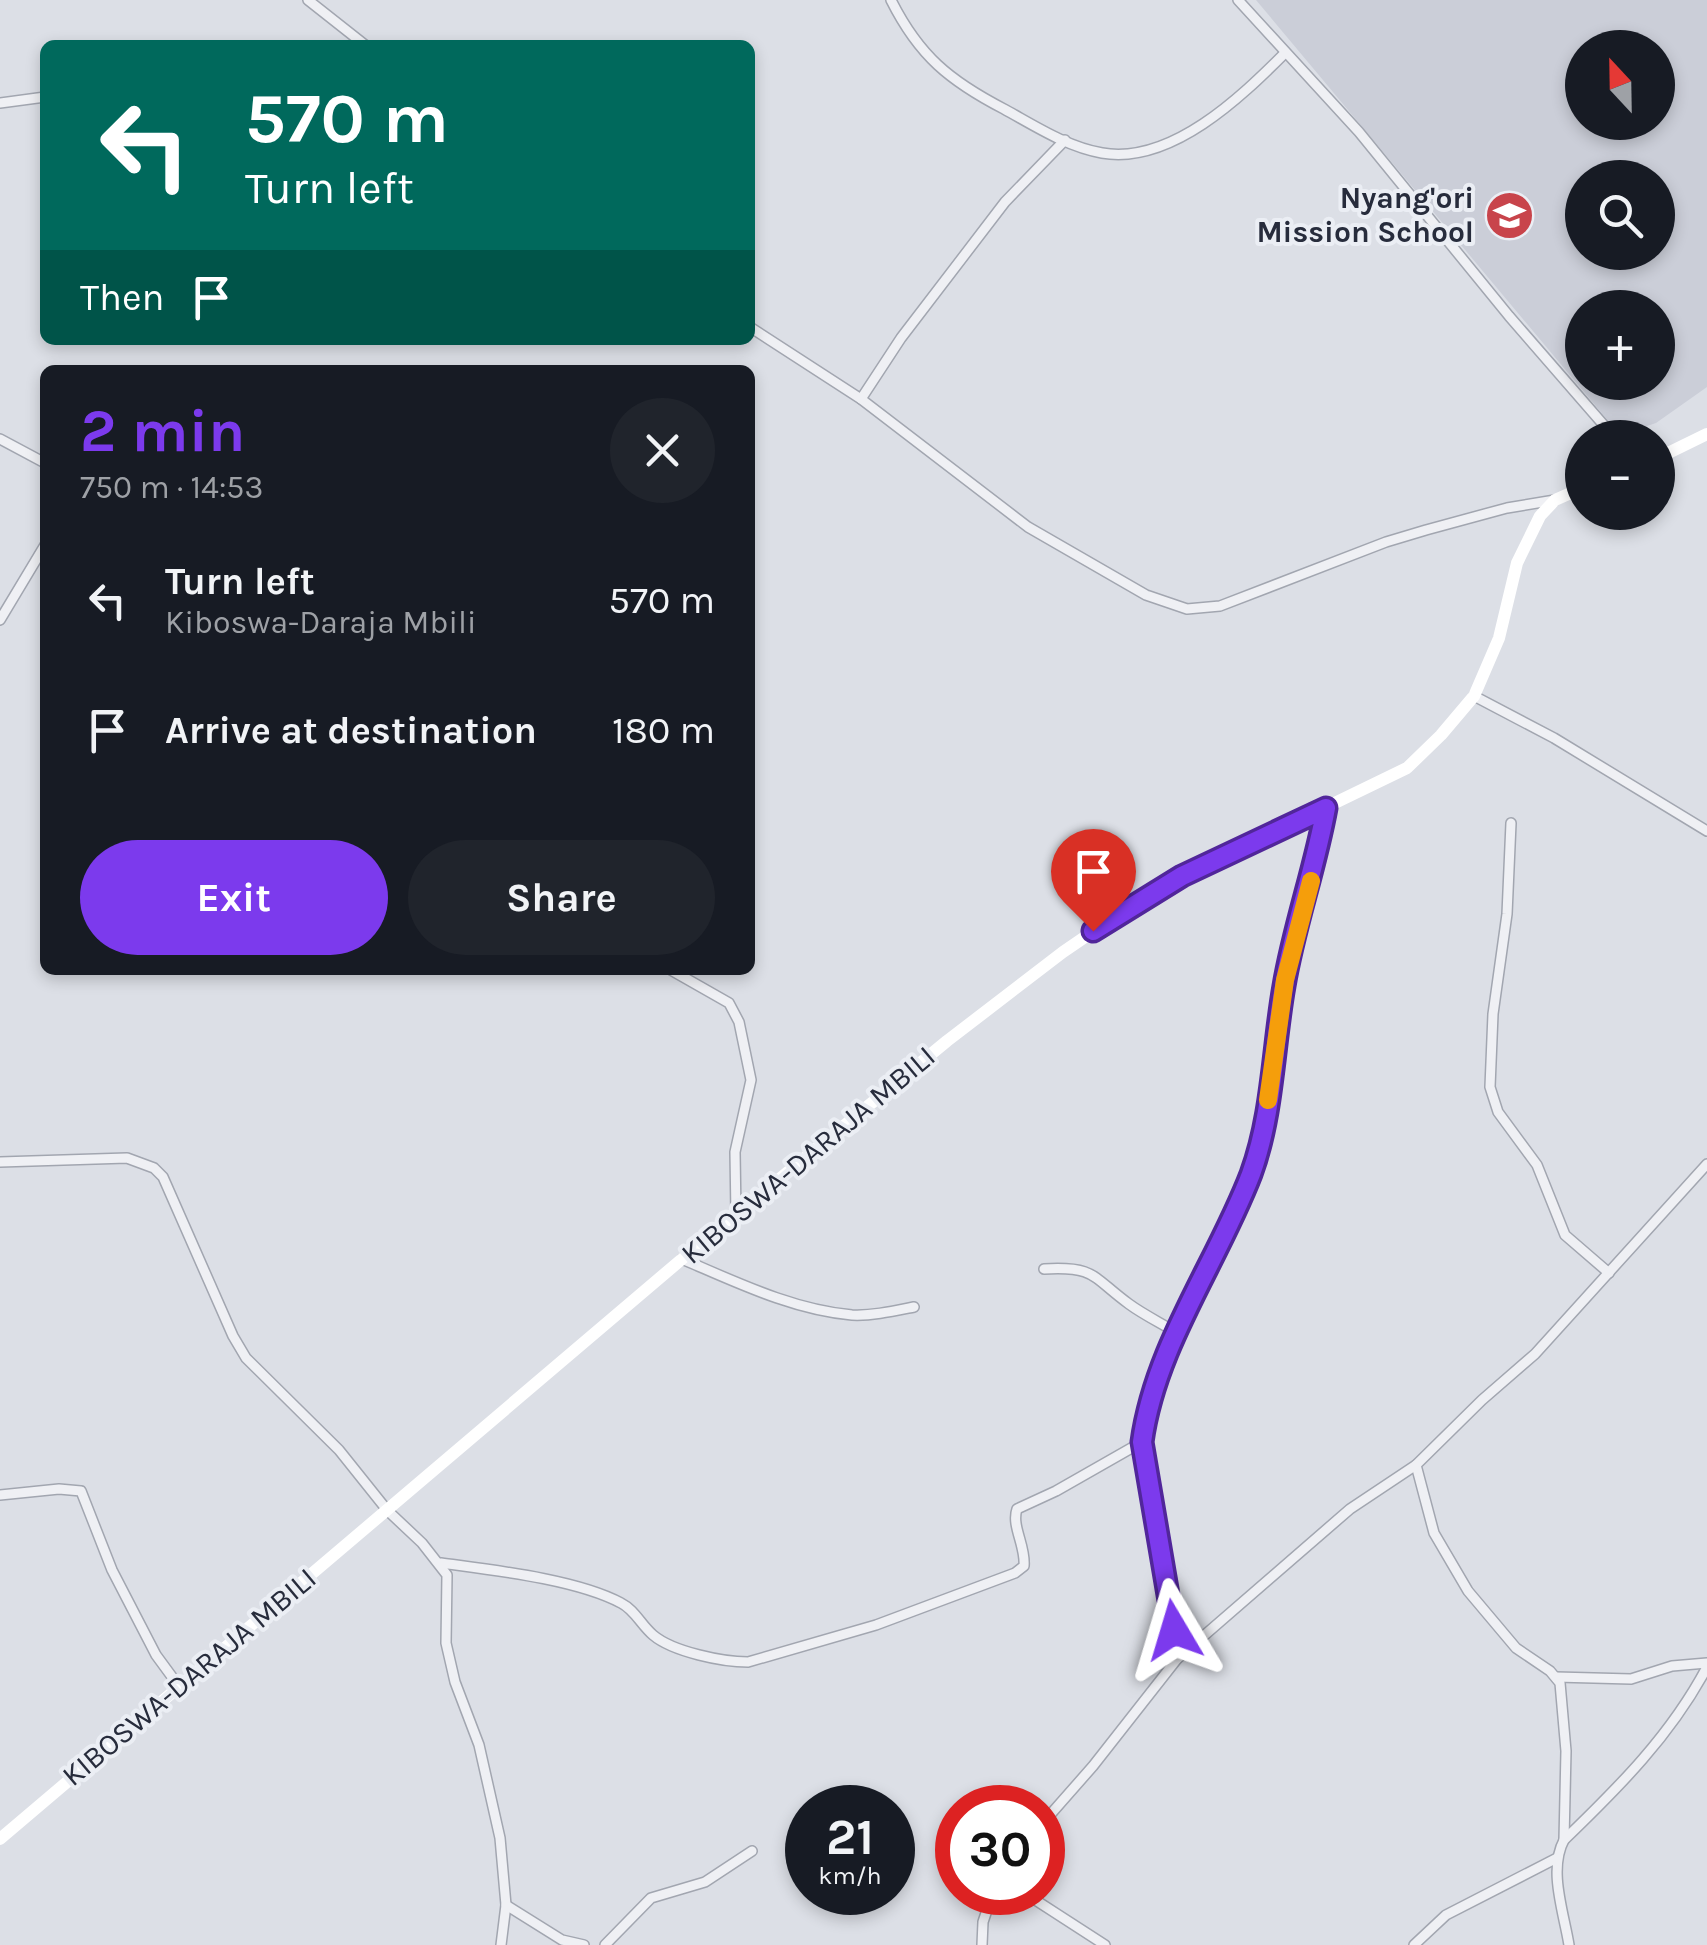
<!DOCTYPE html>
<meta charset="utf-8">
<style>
body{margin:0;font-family:Karla,sans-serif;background:#20242c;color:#f1f3f6;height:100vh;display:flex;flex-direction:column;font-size:38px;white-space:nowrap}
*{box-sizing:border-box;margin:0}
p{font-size:32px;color:#9ea1a6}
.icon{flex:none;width:55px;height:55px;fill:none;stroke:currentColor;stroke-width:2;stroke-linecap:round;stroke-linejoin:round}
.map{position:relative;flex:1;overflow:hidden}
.panel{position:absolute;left:40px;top:365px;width:715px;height:610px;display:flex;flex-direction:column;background:#171b24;border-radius:15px;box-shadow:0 5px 15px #0003}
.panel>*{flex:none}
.guide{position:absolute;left:40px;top:40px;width:715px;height:305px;border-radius:15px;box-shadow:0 5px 15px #0003;background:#00695c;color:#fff;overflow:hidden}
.needle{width:65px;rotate:338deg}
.buttons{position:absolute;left:1565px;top:30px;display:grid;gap:20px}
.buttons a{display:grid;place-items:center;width:110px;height:110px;border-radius:50%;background:#171b24;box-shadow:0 5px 15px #0003;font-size:50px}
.speed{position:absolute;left:785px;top:1785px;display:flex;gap:20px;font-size:50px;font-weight:700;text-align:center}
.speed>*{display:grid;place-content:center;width:130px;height:130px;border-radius:50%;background:#171b24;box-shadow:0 5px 15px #0003;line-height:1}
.speed small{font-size:25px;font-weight:400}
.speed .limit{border:15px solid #d22;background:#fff;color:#111}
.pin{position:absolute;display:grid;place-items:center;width:85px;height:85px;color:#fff;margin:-102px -42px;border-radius:50% 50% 50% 0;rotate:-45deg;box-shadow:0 0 10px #0007}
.pin .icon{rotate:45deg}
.me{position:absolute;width:110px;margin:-55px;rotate:353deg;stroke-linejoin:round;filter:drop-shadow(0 0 8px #0008)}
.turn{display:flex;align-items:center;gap:35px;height:210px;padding:0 40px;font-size:45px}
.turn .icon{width:130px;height:130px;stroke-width:2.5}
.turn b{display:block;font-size:70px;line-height:85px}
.then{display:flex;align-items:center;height:95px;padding:0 40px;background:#0003;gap:20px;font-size:38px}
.round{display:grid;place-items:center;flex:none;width:105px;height:105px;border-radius:52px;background:#20242c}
.summary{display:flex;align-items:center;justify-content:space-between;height:170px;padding:0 40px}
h1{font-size:60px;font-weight:700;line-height:75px;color:#7c3aed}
.button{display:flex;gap:20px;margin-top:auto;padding:20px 40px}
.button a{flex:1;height:115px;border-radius:60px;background:#7c3aed;color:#fff;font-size:40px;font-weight:700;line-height:115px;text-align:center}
.button a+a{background:#20242c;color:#f1f3f6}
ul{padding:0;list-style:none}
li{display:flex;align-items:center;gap:30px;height:130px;padding:0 40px}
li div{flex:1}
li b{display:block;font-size:38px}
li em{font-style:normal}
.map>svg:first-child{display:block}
.built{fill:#cbced8;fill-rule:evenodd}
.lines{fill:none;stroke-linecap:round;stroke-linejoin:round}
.street-casing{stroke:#a2a6b0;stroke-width:12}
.street{stroke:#eff0f4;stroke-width:9}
.secondary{stroke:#fff;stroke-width:12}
.route-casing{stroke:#51269a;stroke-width:25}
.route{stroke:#7c3aed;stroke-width:18}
.slow{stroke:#f59e0b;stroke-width:18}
.labels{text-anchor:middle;stroke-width:8;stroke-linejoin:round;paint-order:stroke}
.poi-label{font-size:30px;font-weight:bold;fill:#272c3c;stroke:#ebeef4;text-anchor:end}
.street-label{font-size:30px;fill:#272c3c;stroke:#ebeef4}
</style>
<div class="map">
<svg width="1707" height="1945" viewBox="0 0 1707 1945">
<rect width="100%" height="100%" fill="#dcdfe6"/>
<path class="built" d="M1256,0H1707V387L1656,423L1620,435ZM1582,48H1658V122H1582ZM1582,178H1658V252H1582ZM1582,308H1658V382H1582Z"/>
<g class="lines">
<defs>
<g id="street">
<polyline points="308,0 365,45"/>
<path d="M891,0C919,56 950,81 1004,109C1035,126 1067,147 1102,153C1171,165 1241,97 1285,53"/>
<polyline points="1238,0 1359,132 1509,316 1615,438"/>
<polyline points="0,103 45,97"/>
<polyline points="750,327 861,399 1028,527 1146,595 1187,609 1220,606 1386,542 1426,530 1507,508 1555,500"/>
<polyline points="861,399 901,338 1005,202 1065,140"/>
<polyline points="0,439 45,463"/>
<polyline points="0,620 45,545"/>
<polyline points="1474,696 1554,738 1707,831"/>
<polyline points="1511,823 1507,914 1493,1014 1490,1087 1498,1112 1537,1165 1565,1235 1609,1273"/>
<polyline points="671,970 729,1003 739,1022 751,1080 735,1152 736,1215"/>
<polyline points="0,1162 127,1158 154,1168 163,1177 233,1336 246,1358 339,1450 387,1510 422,1543 447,1575 446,1643 455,1682 479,1745 500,1838 506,1905 501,1945"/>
<path d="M682,1259C736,1282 793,1310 852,1315C872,1316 894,1311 914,1307"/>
<path d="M1044,1269C1096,1266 1092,1277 1129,1304C1144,1315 1161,1323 1177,1333"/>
<polyline points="0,1495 59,1489 81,1491 112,1570 156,1655 178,1685"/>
<path d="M441,1563C492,1570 576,1579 621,1603C635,1610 641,1625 653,1635C673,1652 723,1662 748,1662L876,1625L1015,1573L1024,1566C1026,1546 1011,1526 1017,1509L1056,1491L1142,1442"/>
<polyline points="1177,1659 1169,1586 1142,1442 1146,1417 1177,1333 1252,1172 1267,1114 1285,980 1317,858 1326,809"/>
<polyline points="1556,1677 1631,1679 1672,1666 1707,1663"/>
<polyline points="1042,1824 1093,1766 1177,1659 1350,1509 1416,1465"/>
<polyline points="1564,1840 1566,1751 1560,1683 1550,1671 1516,1648 1468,1591 1434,1533 1416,1465 1482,1400 1535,1354 1707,1164"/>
<polyline points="1023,1892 1105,1945"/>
<polyline points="506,1905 562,1940 584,1945"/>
<polyline points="605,1945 651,1898 705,1882 752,1851"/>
<polyline points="982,1945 983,1922 993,1892"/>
<polyline points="1414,1945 1446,1915 1557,1858"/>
<path d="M1569,1945C1564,1913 1548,1870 1564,1840C1619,1787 1671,1735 1707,1667"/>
</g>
</defs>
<use href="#street" class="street-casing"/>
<use href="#street" class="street"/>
<g class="secondary">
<polyline points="1658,458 1707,434"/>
<polyline points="0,1839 682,1259 947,1041 1063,952 1123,911 1182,877 1407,768 1441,735 1474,696 1499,638 1517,563 1540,516 1555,500 1582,488"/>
</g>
</g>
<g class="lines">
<defs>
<path id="route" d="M1093,931L1182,876L1326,808C1315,869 1294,926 1284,986C1273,1048 1273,1114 1251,1174C1217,1263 1155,1346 1142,1442L1174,1630"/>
</defs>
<use href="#route" class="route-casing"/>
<use href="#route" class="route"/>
<polyline class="slow" points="1268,1100 1285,980 1311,881"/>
</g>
<defs>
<symbol id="school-disc" viewBox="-11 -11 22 22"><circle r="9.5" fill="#c8444b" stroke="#ebeef4"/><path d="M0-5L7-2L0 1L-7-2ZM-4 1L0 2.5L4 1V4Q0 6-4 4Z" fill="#fff"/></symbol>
</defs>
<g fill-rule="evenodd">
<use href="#school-disc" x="1482" y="188" width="55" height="55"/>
</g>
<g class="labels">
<g class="poi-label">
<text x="1474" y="208">Nyang'ori<tspan x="1474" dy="34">Mission School</tspan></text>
</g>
<g class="street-label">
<text transform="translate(808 1155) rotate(-40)" y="10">KIBOSWA-DARAJA MBILI</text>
<text transform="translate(189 1677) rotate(-40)" y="10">KIBOSWA-DARAJA MBILI</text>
</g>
</g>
</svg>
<div class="buttons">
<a><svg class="needle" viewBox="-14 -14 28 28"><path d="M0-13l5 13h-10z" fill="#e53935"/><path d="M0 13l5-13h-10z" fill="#9ea1a6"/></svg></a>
<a><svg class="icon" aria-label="search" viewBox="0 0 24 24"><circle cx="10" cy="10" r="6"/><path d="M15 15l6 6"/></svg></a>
<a>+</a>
<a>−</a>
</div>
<div class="speed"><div>21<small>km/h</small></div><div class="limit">30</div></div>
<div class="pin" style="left:1093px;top:931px;background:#d93025"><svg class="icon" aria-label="arrive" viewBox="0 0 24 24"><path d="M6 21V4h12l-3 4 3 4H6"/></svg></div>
<svg class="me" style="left:1174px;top:1630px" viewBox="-20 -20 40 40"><path d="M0-17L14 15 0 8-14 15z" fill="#7c3aed" stroke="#fff" stroke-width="4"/></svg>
<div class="guide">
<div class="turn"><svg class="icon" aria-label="left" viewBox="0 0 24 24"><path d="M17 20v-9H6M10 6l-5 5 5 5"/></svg><div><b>570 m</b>Turn left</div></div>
<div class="then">Then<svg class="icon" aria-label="arrive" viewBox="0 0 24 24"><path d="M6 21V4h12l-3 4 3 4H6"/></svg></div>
</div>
<section class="panel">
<div class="summary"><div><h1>2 min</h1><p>750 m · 14:53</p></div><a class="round"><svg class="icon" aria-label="close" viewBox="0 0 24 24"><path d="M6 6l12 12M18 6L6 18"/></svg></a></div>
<ul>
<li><svg class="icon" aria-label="left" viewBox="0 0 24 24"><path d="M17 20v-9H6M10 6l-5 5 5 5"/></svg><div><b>Turn left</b><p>Kiboswa-Daraja Mbili</p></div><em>570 m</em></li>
<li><svg class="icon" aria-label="arrive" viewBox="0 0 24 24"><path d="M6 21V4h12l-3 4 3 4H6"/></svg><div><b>Arrive at destination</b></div><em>180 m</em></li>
</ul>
<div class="button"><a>Exit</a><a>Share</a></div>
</section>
</div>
